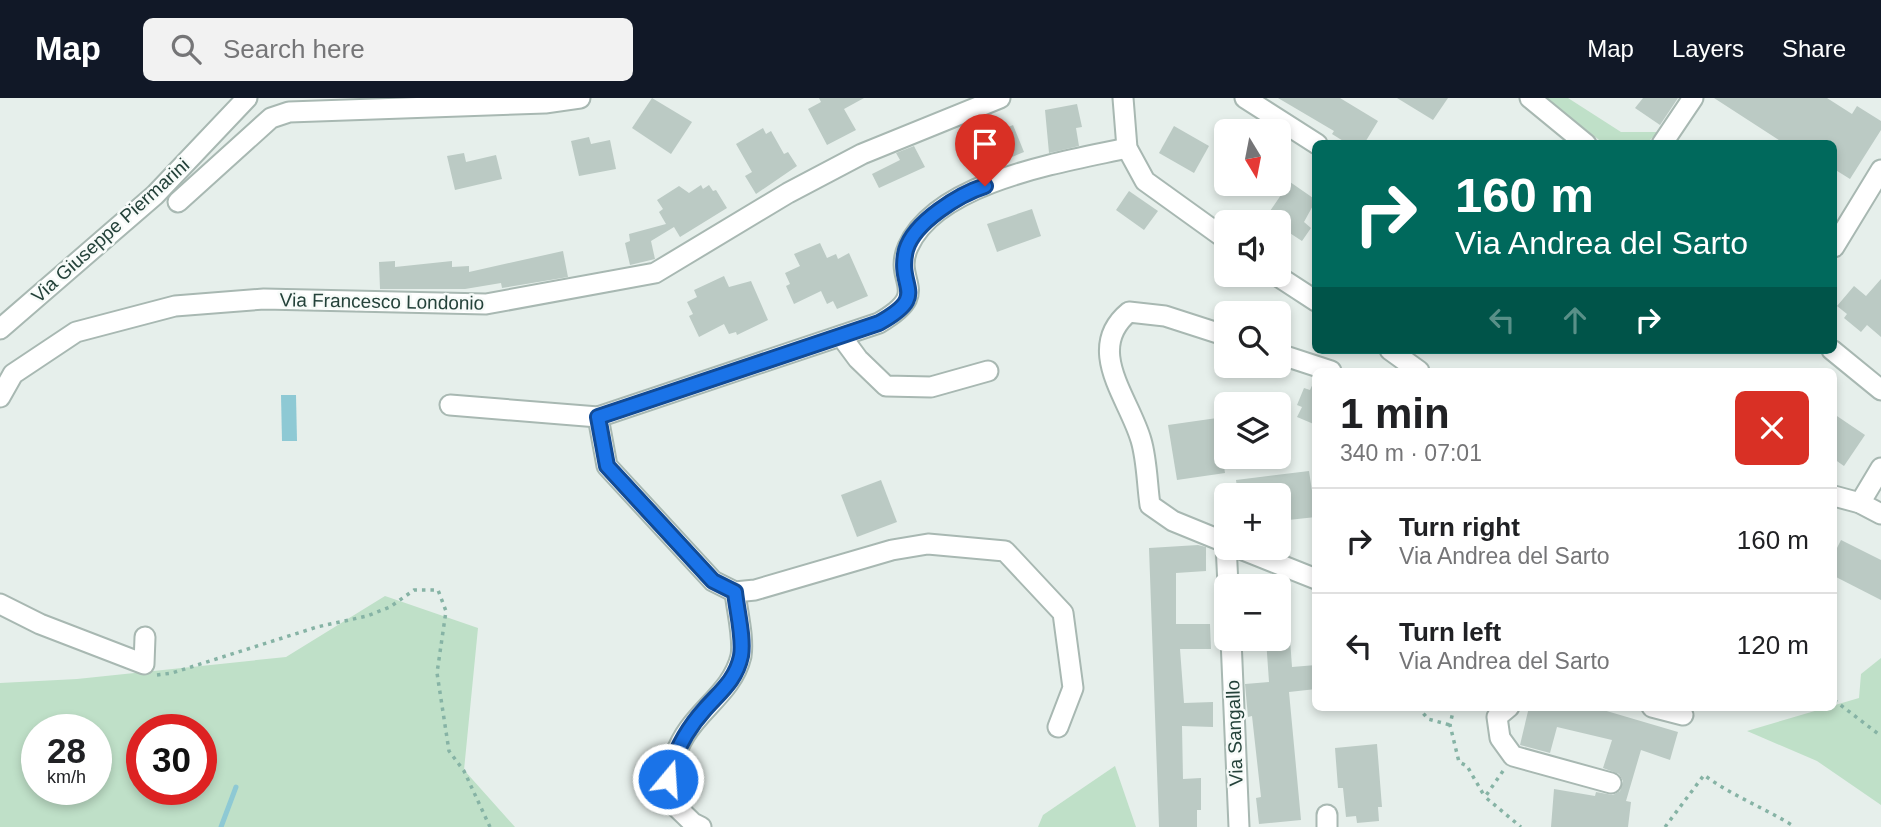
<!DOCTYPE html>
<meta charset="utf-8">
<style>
body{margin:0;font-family:Arial,sans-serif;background:#f2f2f2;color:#202124;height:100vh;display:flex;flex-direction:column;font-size:26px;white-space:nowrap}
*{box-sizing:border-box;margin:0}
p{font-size:23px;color:#757577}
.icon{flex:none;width:38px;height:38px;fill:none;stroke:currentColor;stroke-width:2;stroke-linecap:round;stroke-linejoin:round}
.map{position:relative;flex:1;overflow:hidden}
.sheet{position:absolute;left:1312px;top:270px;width:525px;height:343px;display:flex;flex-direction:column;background:#fff;border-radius:10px;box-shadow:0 4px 10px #0003}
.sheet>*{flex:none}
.hud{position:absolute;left:1312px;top:42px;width:525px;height:214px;border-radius:10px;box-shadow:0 4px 10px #0003;background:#00695c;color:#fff;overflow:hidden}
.needle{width:46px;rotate:170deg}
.controls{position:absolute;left:1214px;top:21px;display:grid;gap:14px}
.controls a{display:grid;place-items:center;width:77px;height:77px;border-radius:10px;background:#fff;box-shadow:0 4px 10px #0003;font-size:35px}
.speed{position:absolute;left:21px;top:616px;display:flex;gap:14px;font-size:35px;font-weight:700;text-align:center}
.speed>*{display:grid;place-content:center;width:91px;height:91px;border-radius:50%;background:#fff;box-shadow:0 4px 10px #0003;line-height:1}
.speed small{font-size:18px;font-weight:400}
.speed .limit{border:10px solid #d22;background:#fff;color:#111}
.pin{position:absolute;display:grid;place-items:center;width:60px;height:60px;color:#fff;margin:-72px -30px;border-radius:50% 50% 50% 0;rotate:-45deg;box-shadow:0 0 7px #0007}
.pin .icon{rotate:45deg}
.me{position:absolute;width:77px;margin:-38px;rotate:18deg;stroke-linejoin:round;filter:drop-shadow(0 0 5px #0008)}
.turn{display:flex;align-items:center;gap:24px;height:147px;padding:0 28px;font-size:32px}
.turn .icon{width:91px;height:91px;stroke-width:2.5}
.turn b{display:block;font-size:49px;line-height:60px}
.lanes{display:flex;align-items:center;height:66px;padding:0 28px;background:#0003;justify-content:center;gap:35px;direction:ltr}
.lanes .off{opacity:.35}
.round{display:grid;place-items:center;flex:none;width:74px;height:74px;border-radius:10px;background:#f2f2f2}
.head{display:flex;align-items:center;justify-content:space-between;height:119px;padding:0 28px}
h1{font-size:42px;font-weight:800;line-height:52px}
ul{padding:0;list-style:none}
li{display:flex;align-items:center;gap:21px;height:105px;padding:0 28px;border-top:2px solid #e0e0e0}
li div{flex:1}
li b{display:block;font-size:26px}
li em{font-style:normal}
header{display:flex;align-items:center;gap:42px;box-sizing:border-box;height:98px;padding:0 35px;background:#111827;color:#fff}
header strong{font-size:33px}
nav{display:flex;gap:38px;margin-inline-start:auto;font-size:24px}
.search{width:490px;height:63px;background:#f2f2f2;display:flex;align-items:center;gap:18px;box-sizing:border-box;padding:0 24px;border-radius:10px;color:#757577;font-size:26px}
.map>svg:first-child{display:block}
.green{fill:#bfe0c8;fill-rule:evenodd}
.water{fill:#8ec9d4}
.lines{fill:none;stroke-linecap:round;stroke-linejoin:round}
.stream{stroke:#8ec9d4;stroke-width:5}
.building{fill:#bbcac4}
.street-casing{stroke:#a8b8b2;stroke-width:23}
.path{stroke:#86b3a5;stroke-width:3.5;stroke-dasharray:3.5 5;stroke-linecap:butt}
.street{stroke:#fff;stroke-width:19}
.route-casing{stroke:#114b97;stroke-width:18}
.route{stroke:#1a73e8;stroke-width:12}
.labels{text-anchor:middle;stroke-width:5;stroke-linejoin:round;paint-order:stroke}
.street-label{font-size:19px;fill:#24423a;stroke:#f7fbf9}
</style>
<header>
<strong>Map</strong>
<div class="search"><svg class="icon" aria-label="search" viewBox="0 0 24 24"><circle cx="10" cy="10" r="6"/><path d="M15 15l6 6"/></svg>Search here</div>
<nav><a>Map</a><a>Layers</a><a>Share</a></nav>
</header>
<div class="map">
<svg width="1881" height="729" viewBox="0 0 1881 729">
<rect width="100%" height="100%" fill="#e6efeb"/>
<g class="green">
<polygon points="1546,0 1568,0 1621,34 1658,34 1647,45 1603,45"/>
<path d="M385,498L478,530L464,672L515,729H0V585L77,581L286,559ZM37,632H96V691H37ZM142,632H201V691H142Z"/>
<polygon points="1881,560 1881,707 1817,663 1747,633 1859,600 1861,576"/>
<polygon points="1115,668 1136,729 1038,729 1043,717"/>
</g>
<polygon class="water" points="281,297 296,297 297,343 282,343"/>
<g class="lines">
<polyline class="stream" points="221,729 236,689"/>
</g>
<g class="building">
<polygon points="652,0 692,24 671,56 632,30"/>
<polygon points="819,0 864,0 844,11 856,32 827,47 808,11 821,4"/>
<polygon points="1278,0 1340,0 1378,23 1364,46 1348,46 1332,36 1334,33"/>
<polygon points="1397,0 1448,0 1433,22"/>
<polygon points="1643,0 1678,0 1660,27 1635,10"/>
<polygon points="1714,0 1827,0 1852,16 1857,8 1881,23 1881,32 1850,81 1834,71 1834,46 1785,46"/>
<polygon points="1077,6 1082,29 1076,30 1079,48 1049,55 1045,12"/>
<polygon points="1001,23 1004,31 1013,27 1024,54 993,67 987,53 982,56 973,35"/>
<polygon points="1174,28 1209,48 1194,75 1159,55"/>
<polygon points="763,30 766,36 771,33 784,56 788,54 797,68 756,96 745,78 752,74 736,46"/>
<polygon points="589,39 591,46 610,42 616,71 579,78 571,43"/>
<polygon points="914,48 925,69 879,90 872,76 900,62 896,55"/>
<polygon points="464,55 466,64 496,57 502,81 455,92 447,58"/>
<polygon points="1290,84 1316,102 1304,124 1311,130 1302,143 1279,128 1279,124 1276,124 1281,118 1270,113"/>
<polygon points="701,87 703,91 709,87 713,93 716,92 727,110 680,139 674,129 651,143 655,161 630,167 625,145 630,143 629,136 666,126 659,114 663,111 657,102 679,88 689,95"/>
<polygon points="1129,93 1158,113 1144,132 1116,112"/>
<polygon points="1032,111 1041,138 997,154 987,126"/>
<polygon points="820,145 827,160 836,156 838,161 849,155 868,198 837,211 833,203 827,206 821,193 794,206 786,188 790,186 785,175 800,168 794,156"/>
<polygon points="563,153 568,179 502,190 501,185 465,191 380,191 379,164 395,163 395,169 452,163 452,169 469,168 469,174"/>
<polygon points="724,178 729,189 751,183 768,222 737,237 736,234 729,236 724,226 699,239 689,218 693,216 687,204 697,199 694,192"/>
<polygon points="1881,181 1881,239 1867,227 1861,234 1844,220 1847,216 1837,208 1854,188 1866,198"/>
<polygon points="1315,281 1316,281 1316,327 1297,319 1302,309 1297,307 1304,290 1310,292"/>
<polygon points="1834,316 1865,337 1844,368 1834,361"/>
<polygon points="1217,320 1225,375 1177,382 1168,327"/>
<polygon points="1309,373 1316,419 1279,423 1279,397 1238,397 1236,382"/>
<polygon points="881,382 897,424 857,439 841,397"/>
<polygon points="1841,442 1881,462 1881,502 1834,478 1834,456"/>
<polygon points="1198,447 1206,449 1206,473 1176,475 1176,526 1210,526 1211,551 1180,551 1184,605 1213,604 1213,629 1182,628 1183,681 1201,680 1201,712 1197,712 1197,729 1159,729 1149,450"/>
<polygon points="1266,541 1290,541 1292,569 1316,567 1316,591 1289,594 1301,722 1259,726 1256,700 1261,699 1252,618 1248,619 1245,586 1269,584"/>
<polygon points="1529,609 1593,609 1678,634 1670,662 1641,652 1626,703 1631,704 1628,729 1551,729 1554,691 1595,698 1596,694 1613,697 1620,693 1623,683 1619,676 1603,670 1612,642 1557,629 1550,655 1520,647"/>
<polygon points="1377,646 1382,709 1378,709 1379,723 1357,725 1356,718 1346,719 1343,690 1338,690 1335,650"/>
</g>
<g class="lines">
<defs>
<g id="street">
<polyline points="1123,0 1127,50 1145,83 1227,142"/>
<polyline points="1245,0 1317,46"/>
<polyline points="1530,0 1586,46"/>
<polyline points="1662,46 1693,0"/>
<polyline points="178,104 271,20 289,14 545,5 580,0"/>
<polyline points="1834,149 1881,72"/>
<polyline points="1276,177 1316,203"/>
<polyline points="0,231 155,97 247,0"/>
<polyline points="841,238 858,261 886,288 931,289 988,273"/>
<path d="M1227,238L1165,218L1129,214C1084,251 1129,300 1141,342C1147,362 1147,386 1150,407L1173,423L1227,445"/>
<polyline points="1390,252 1419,273"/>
<polyline points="1832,252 1881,292"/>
<polyline points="1279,256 1331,273"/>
<polyline points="0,299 13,276 76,234 175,208 264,201 486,206 655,175 788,95 862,56 1000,0"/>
<path d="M450,307L598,319L879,225C934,193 892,185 908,149C937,83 1064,64 1127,50"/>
<polyline points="598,319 607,368 713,483 735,494 755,492 892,452 928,446 1005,453 1063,515 1073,590 1058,629"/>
<polyline points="1834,398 1860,405 1881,416"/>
<polyline points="1860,405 1881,370"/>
<polyline points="1226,445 1228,488"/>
<polyline points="1238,450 1316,481"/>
<polyline points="0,506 40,526 144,566 145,539"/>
<polyline points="1231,541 1239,729"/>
<polyline points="1509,609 1497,619 1500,640 1513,658 1611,685"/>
<polyline points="1652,609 1683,617"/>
<path d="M701,729L693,725L665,698C669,677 673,656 685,637C702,609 733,592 741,558C744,540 737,513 735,494"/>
<polyline points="1327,729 1327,717"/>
</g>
</defs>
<use href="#street" class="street-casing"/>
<g class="path">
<polyline points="157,577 172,575 317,529 367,518 390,509 414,492 438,492 446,513 437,575 449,653 464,673 490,729"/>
<polyline points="1834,602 1881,638"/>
<polyline points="1418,609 1428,621 1450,627"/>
<polyline points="1454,609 1450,627 1459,664 1467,668 1485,699"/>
<polyline points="1503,673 1485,699 1521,729"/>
<path d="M1665,729L1704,677C1732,698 1765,710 1795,729"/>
</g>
<use href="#street" class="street"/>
</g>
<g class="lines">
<defs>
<path id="route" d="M668,681C674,654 687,631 705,611C720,594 736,582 741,558C744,540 737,513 735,494L713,483L607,368L598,319L879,225C931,196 896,191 906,152C914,124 960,96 985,88"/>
</defs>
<use href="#route" class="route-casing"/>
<use href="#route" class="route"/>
</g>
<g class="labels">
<g class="street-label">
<text transform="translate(110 132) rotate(-42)" y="7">Via Giuseppe Piermarini</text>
<text transform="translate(382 203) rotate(1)" y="7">Via Francesco Londonio</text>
<text transform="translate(1234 635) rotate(-92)" y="7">Via Sangallo</text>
</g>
</g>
</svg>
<div class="controls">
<a><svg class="needle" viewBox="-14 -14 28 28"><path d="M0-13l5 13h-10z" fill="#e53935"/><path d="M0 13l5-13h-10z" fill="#757577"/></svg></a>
<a><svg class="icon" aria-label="sound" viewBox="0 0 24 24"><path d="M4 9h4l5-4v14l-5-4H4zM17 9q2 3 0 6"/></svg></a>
<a><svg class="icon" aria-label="search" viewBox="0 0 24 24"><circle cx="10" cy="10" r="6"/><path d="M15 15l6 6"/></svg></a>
<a><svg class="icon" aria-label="layers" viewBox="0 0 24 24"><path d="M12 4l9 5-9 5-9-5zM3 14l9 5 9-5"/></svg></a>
<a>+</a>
<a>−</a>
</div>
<div class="speed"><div>28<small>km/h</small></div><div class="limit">30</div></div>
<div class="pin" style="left:985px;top:88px;background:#d93025"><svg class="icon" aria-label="arrive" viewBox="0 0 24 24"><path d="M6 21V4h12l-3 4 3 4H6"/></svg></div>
<svg class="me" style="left:668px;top:681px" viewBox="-20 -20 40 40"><circle r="17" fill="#1a73e8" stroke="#fff" stroke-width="3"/><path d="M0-11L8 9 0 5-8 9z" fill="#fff"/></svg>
<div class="hud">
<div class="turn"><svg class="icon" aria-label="right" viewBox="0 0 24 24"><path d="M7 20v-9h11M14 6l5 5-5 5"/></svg><div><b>160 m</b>Via Andrea del Sarto</div></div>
<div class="lanes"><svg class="icon off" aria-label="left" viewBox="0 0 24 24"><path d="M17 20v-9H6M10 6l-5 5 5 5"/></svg><svg class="icon off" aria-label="ahead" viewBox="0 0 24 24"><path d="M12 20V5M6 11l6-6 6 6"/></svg><svg class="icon" aria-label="right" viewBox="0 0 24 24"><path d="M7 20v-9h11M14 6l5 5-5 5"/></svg></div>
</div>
<section class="sheet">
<div class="head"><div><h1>1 min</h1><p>340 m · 07:01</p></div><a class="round" style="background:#d93025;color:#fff"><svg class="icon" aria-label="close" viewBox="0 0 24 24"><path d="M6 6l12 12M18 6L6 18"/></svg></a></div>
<ul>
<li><svg class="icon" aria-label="right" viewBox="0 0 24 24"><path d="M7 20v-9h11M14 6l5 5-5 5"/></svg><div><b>Turn right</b><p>Via Andrea del Sarto</p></div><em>160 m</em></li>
<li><svg class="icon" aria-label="left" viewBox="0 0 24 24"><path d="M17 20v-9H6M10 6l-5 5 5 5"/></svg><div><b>Turn left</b><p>Via Andrea del Sarto</p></div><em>120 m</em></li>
</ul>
</section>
</div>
